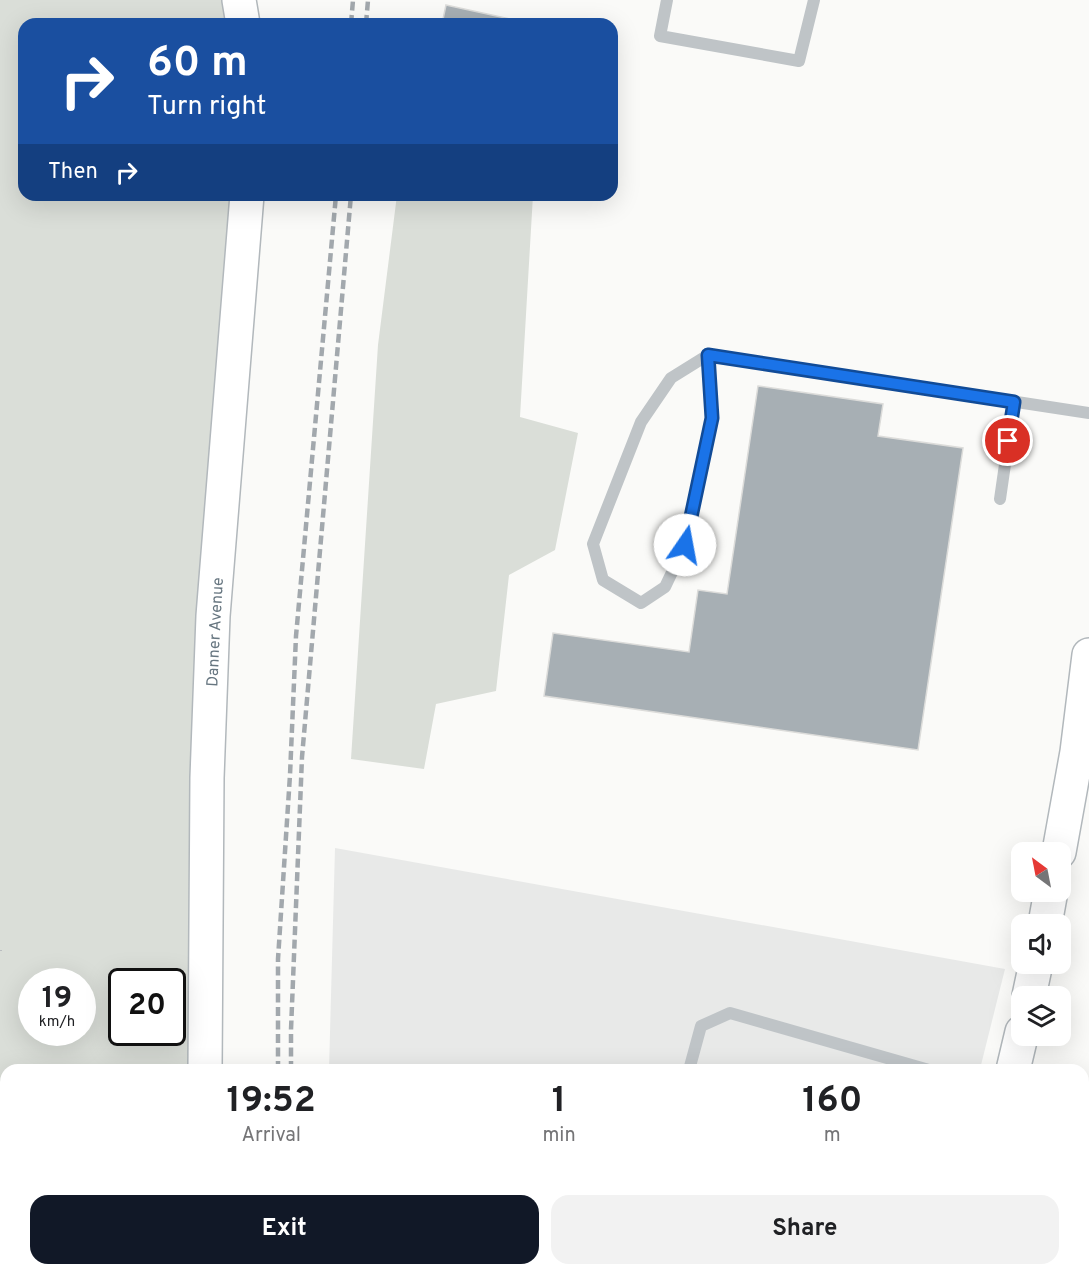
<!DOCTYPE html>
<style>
body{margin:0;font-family:Overpass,sans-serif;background:#f2f2f2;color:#202124;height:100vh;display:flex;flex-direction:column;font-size:22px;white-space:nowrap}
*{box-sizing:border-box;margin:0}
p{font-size:20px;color:#757577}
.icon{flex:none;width:33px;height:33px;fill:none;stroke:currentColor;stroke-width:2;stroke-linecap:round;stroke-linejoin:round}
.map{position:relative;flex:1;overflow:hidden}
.side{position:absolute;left:0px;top:1064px;width:1089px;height:212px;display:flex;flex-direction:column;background:#fff;border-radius:18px 18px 0 0;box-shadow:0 6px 24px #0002}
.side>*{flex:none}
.guide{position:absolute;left:18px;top:18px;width:600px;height:183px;border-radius:18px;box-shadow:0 6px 24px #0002;background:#1a4fa0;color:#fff;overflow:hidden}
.needle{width:39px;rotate:328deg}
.buttons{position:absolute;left:1011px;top:842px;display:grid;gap:12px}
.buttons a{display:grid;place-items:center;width:60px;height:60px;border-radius:12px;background:#fff;box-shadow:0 6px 24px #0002;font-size:30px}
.speed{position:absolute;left:18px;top:968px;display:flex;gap:12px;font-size:30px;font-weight:700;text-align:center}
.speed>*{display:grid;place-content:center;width:78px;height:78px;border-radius:50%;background:#fff;box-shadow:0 6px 24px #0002;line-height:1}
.speed small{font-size:15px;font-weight:400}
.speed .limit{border:3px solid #111;border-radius:9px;background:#fff;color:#111}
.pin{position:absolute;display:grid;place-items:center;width:51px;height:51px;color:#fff;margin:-26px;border:3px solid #fff;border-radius:50%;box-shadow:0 2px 6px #0007}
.me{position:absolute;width:66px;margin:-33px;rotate:12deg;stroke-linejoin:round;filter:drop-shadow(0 0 4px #0008)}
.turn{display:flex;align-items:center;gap:21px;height:126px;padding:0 30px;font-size:27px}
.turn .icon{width:78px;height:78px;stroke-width:2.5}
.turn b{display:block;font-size:42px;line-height:51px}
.then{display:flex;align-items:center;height:57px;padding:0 30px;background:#0003;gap:12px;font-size:22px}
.eta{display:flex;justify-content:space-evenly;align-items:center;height:102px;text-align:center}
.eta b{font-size:36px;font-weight:700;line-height:42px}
.cta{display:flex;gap:12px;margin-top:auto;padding:12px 30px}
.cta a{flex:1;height:69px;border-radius:18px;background:#111827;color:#fff;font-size:24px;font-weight:700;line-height:69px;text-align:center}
.cta a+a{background:#f2f2f2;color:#202124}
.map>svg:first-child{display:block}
.built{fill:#e8e9e8}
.green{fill:#daded8;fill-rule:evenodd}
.water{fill:#b9c3c7}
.building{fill:#a7afb4;stroke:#dcdcda;stroke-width:1.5}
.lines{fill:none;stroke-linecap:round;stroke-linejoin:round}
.secondary-casing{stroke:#b2b8bc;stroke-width:36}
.path{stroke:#babdc0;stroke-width:4;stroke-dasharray:3 3;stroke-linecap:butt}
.lane{stroke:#bfc4c7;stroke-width:12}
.secondary{stroke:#fff;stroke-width:33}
.rail{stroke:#a2a8ad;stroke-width:4.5;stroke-dasharray:9 4.5;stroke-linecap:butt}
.route-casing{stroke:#114b97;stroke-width:15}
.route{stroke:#1a73e8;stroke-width:10}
.labels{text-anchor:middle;stroke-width:6;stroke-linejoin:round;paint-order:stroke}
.street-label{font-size:16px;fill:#677680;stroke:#fff}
</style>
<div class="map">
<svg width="1089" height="1274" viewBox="0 0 1089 1274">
<rect width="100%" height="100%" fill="#fafaf8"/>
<g class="built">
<polygon points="335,848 1005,969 980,1069 329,1070"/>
<polygon points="328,1269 922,1269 921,1274 328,1274"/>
</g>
<g class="green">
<path d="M0,0H239L243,24H24V195H247L205,1069L6,1070V1269H210V1274H0ZM32,981H82V1032H32ZM122,981H172V1032H122Z"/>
<polygon points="397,195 533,195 520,417 578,433 555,550 509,575 496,691 436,704 424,769 351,759 378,345"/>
</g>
<polygon class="water" points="1089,1082 1089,1274 1037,1274 1038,1269 1083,1269 1083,1104"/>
<g class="building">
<polygon points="446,5 533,24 442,24"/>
<polygon points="758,386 883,404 878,436 963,448 918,750 544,696 553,633 689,652 698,590 727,594"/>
</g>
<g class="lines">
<defs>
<g id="secondary">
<polyline points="239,0 243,24"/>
<polyline points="1059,852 1077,752 1089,655"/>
<polyline points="1045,924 1051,891"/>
<polyline points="1029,996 1036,963"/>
<polyline points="205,1070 207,778 213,616 247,195"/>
<polyline points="1013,1070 1022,1032"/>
<polyline points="210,1269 210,1274"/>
<polyline points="962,1274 963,1269"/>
</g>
</defs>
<use href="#secondary" class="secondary-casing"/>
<polyline class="path" points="0,950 0,951"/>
<g class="lane">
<polyline points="667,0 660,36 799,61 814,0"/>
<polyline points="708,355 712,418 685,545 665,587 641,603 603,580 593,544 641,422 671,378 708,355 1089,413"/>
<polyline points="1000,499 1014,402"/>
<polyline points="689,1070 701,1026 730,1013 929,1070"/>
<polyline points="645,1269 648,1274"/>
</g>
<use href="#secondary" class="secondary"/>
<g class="rail">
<polyline points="351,24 353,0"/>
<polyline points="366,24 368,0"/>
<polyline points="278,1070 278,959 290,775 296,636 336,195"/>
<polyline points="291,1070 291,1030 302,757 351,195"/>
<polyline points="292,1269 292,1274"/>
<polyline points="276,1274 276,1269"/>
</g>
</g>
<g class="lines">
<defs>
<polyline id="route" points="685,545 712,418 708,355 1014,402 1008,441"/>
</defs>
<use href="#route" class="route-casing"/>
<use href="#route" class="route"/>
</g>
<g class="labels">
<g class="street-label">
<text transform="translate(214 632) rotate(-87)" y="6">Danner Avenue</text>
</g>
</g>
</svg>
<div class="buttons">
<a><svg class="needle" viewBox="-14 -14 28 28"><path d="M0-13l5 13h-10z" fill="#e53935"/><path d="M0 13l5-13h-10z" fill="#757577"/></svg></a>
<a><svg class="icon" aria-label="sound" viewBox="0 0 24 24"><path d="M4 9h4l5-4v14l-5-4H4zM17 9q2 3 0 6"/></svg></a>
<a><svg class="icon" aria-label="layers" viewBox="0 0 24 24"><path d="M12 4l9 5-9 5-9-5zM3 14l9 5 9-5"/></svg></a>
</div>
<div class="speed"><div>19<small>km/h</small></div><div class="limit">20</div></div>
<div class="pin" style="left:1008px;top:441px;background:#d93025"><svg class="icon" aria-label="arrive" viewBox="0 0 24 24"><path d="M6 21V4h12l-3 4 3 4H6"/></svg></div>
<svg class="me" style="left:685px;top:545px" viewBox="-20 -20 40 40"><circle r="19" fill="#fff"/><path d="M0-13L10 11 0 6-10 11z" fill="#1a73e8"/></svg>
<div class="guide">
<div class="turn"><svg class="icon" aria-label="right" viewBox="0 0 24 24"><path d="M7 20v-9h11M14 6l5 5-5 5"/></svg><div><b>60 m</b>Turn right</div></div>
<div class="then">Then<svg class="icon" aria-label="right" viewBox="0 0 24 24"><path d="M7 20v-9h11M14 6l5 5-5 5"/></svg></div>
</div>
<section class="side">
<div class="eta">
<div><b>19:52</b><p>Arrival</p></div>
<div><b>1</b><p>min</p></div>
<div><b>160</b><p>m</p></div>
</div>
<div class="cta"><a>Exit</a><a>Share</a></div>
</section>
</div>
